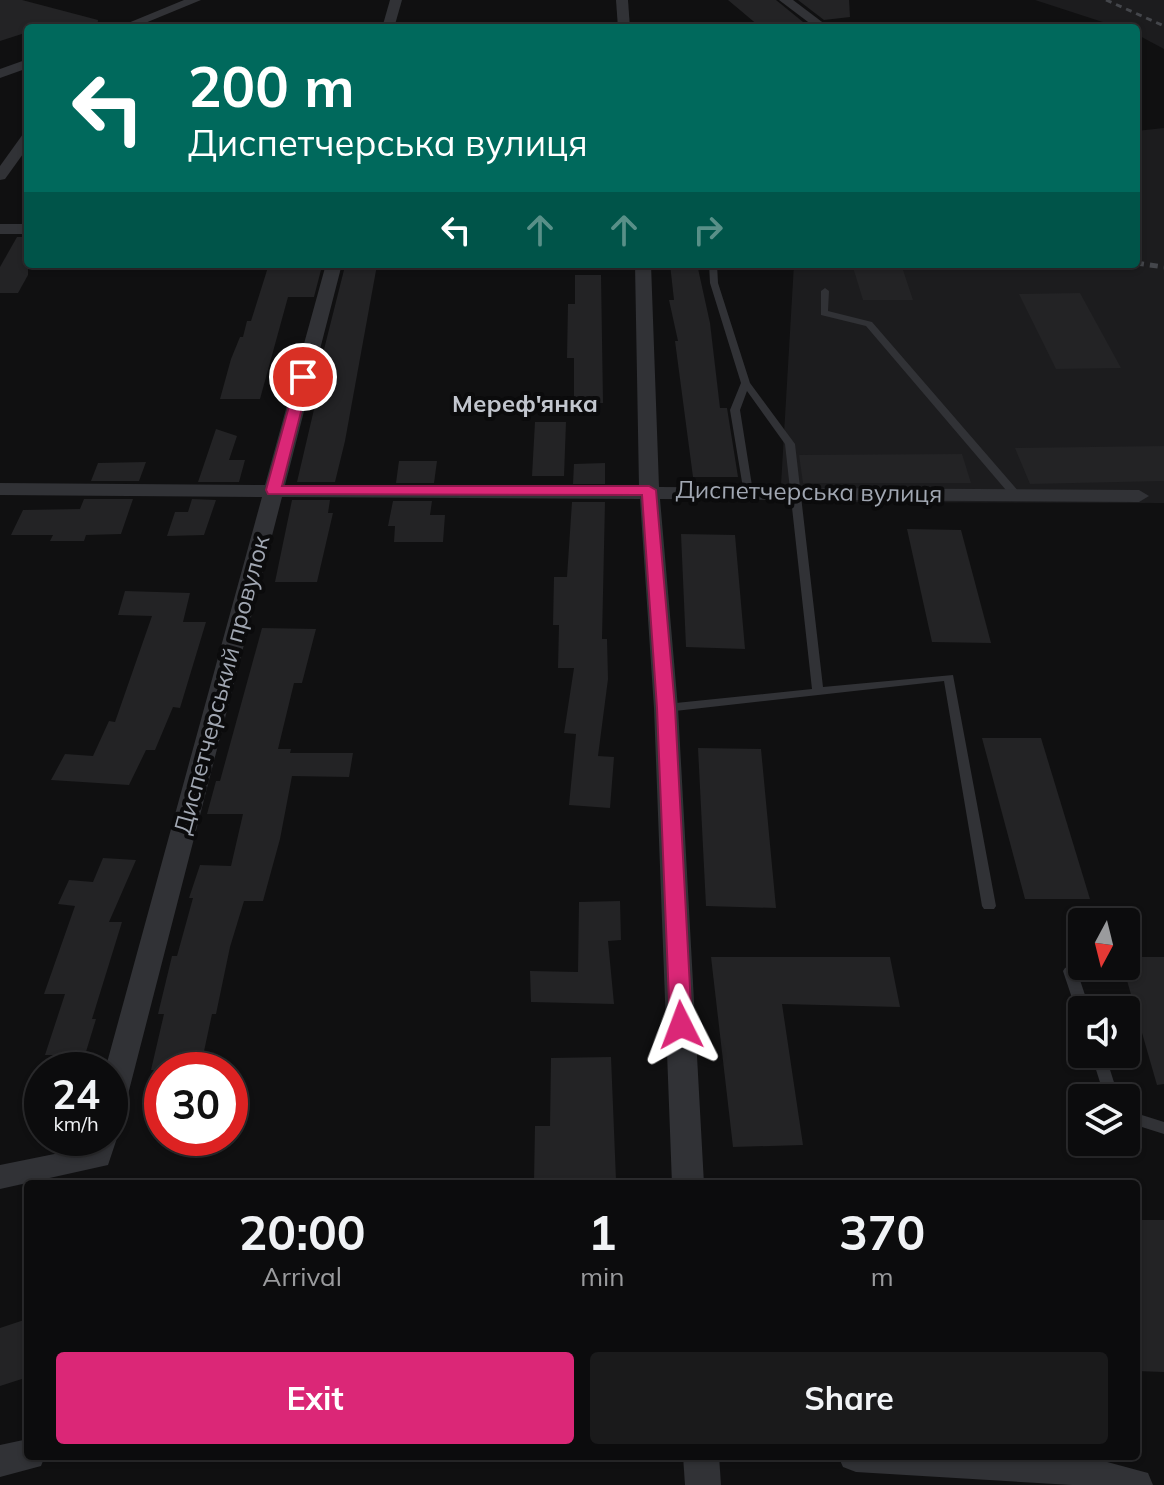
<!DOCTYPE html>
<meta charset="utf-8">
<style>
body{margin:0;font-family:Mulish,sans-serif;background:#1a1a1b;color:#f1f3f6;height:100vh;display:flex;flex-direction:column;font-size:30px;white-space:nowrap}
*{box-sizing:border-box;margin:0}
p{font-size:26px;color:#9a9b9d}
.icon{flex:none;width:44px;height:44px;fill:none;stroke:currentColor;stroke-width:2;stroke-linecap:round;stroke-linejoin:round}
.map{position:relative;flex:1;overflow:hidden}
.sheet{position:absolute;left:24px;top:1180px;width:1116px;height:280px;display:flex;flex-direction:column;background:#0c0c0d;border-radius:8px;box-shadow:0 2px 6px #0004,0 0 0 2px #2c2c2e}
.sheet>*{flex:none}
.guide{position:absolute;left:24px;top:24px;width:1116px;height:244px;border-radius:8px;box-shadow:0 2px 6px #0004,0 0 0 2px #2c2c2e;background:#00695c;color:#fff;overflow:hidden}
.needle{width:52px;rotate:187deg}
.fabs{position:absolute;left:1068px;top:908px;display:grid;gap:16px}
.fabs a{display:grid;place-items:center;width:72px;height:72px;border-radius:8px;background:#0c0c0d;box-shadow:0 2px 6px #0004,0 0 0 2px #2c2c2e;font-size:40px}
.speed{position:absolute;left:24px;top:1052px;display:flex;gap:16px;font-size:40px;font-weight:700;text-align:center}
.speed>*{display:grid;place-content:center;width:104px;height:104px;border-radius:50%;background:#0c0c0d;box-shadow:0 2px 6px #0004,0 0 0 2px #2c2c2e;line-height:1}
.speed small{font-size:20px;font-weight:400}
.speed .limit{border:12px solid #d22;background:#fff;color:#111}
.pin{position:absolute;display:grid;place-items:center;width:68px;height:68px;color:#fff;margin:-34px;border:4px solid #fff;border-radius:50%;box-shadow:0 2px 8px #0007}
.me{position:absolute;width:88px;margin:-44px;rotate:357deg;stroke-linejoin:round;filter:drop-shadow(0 0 6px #0008)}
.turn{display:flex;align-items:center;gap:28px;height:168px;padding:0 32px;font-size:36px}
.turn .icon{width:104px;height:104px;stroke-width:2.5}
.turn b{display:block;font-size:56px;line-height:68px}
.lanes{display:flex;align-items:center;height:76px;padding:0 32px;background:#0003;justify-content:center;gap:40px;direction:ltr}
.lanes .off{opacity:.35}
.eta{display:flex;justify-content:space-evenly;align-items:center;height:136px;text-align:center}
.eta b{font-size:48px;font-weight:700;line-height:56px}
.button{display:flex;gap:16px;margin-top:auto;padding:16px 32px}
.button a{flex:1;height:92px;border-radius:8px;background:#db2777;color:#fff;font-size:32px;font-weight:700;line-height:92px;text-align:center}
.button a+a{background:#1a1a1b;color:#f1f3f6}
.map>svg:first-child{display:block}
.built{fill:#1c1c1e}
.building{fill:#232325}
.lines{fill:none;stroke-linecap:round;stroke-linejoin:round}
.lane{fill:#313236;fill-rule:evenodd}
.street{fill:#313236;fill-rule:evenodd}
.rail-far1{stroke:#44464b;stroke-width:3;stroke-dasharray:6 5;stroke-linecap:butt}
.rail{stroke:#44464b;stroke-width:5;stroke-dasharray:8 6;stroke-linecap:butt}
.route{fill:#db2777;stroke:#8e194d;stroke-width:2}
.labels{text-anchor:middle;stroke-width:8;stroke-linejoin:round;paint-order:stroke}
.far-quarter-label{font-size:24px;font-weight:bold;fill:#c2c6ce;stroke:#0b0b0c}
.street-label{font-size:24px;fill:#a1a7b2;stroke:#0b0b0c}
</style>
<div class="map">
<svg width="1164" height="1485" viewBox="0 0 1164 1485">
<rect width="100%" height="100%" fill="#101011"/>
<g class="built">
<polygon points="1035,0 1164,0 1164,49 1136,34 1136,28 1121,28"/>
<polygon points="1164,128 1164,503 780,502 794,264 1136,264 1136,131"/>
</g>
<g class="building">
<polygon points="0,0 22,0 98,20 97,28 28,28 28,32 0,41"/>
<polygon points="728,0 776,0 803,22 759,26"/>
<polygon points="798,0 849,0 850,17 824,20"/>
<polygon points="17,237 28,237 28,275 18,293 0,293 0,267"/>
<polygon points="269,264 322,266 314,297 288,297 260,399 220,399 231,359 240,337 243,337 247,321 251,321"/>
<polygon points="670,264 697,264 710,323 720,408 727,408 738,477 693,477 675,341 678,341 669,300 674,300"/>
<polygon points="852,264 901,264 913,300 863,300"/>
<polygon points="377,265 345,441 335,482 297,482 315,405 310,405 345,266"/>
<polygon points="575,275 601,275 603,403 574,403 574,358 567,358 568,304 575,304"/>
<polygon points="1080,293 1121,368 1056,369 1019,294"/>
<polygon points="535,422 566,422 564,476 532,476"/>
<polygon points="216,429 237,436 229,460 245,460 239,482 198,482"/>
<polygon points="1164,446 1164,481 1030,484 1015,448"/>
<polygon points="962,454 971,483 803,483 799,455"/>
<polygon points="399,461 437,461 434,483 396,483"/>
<polygon points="146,462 139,481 91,481 98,463"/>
<polygon points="605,463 605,484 573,484 574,464"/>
<polygon points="84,499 133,499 121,534 86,535 84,541 50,541 53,535 11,535 23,510 80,509"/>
<polygon points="192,499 216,500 204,535 167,536 175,512 188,512"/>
<polygon points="292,500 330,500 328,513 333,513 317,582 275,582"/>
<polygon points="393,501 432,501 430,515 445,515 443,542 394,542 395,526 388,526"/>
<polygon points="572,502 605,502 602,639 607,639 608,679 598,756 614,757 610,808 569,805 576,734 564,733 574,668 558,668 559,625 553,625 554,577 567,577"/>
<polygon points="907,529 961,530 991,643 932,642"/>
<polygon points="681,534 735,535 745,649 686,647"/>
<polygon points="125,591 190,593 183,622 206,622 180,708 173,707 155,750 146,750 129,785 51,780 65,754 93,756 109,721 115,722 152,616 118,615"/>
<polygon points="262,628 316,629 302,683 294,683 278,749 291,749 290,753 353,753 349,777 292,776 280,839 263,901 244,901 230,947 216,1014 212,1014 200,1070 151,1070 164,1014 158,1014 172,956 177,956 193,898 189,898 200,865 231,866 243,814 207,814 216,781 220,781"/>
<polygon points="982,738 1041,738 1090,899 1025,899"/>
<polygon points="698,748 761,749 776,908 706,906"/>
<polygon points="103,858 136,860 109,922 122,922 92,1019 96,1019 85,1055 45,1055 65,994 44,994 75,906 58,904 69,880 93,882"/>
<polygon points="620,901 621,940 608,941 614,1004 531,1002 530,971 578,972 579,902"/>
<polygon points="711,957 890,957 900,1007 782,1004 803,1145 733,1147"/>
<polygon points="1126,957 1164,957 1164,1084 1157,1085 1126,977"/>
<polygon points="611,1057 616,1180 534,1182 535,1126 550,1126 551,1058"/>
<polygon points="1136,1220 1164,1220 1164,1372 1136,1371"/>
<polygon points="24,1320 28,1340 28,1377 0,1386 0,1328"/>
</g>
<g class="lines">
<g class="lane">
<polygon points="709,264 717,264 718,283 750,383 795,444 823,687 953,675 996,906 994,909 984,909 982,906 944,681 666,712 660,708 666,704 812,689 785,444 747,391 740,410 753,492 752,494 744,494 730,410 741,383 710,283"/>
<polygon points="825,288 829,291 828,311 872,322 1019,492 1019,496 1011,496 866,326 821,315 821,291"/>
<polygon points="1070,966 1075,968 1077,971 1090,1010 1082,1010 1082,1015 1078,1014 1076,1010 1063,971 1065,968"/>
<polygon points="1091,1054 1105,1054 1119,1098 1105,1098"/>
<polygon points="1126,1110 1164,1122 1164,1134 1126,1122"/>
</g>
<g class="street">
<polygon points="184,0 201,0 133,28 116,28"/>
<polygon points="390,0 402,0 394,28 382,28"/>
<polygon points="616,0 628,0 630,28 618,28"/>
<polygon points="779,0 793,0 830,28 816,28"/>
<polygon points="28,59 28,68 0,78 0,69"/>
<polygon points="28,133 28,147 5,179 0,180 0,166 23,134"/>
<rect x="0" y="224" width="28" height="10"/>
<polygon points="326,264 342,264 285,485 639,487 635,264 651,264 659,487 1139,490 1149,496 1139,502 660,499 678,708 704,1184 672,1184 654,708 640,499 282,497 125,1106 121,1114 110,1117 110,1070 105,1070 262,497 0,495 0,483 265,485"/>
<polygon points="110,1129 117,1138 108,1165 0,1189 0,1165 84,1148 87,1138 110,1138"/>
<polygon points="28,1439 28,1456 45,1456 41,1466 0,1477 0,1445"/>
<polygon points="683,1456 719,1456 721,1485 685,1485"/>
<polygon points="838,1456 1085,1456 1148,1473 1153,1485 1072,1485 856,1472 843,1467"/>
</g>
<polyline class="rail-far1" points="1106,0 1164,26"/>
<polyline class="rail" points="1136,263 1164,267"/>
</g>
<polygon class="route" points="303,373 310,377 282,486 649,486 656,490 675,708 692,1025 688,1031 673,1031 670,1025 657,708 642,495 268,494 266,490 297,377"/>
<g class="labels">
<g class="far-quarter-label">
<text x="525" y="412">Мереф'янка</text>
</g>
<g class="street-label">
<text transform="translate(809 492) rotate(1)" y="8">Диспетчерська вулиця</text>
<text transform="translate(222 685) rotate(-75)" y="8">Диспетчерський провулок</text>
</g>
</g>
</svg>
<div class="fabs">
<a><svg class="needle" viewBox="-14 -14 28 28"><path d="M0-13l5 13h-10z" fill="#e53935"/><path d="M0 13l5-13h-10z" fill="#9a9b9d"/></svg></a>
<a><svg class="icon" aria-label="sound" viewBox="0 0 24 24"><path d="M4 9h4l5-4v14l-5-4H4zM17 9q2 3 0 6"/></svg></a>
<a><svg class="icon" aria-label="layers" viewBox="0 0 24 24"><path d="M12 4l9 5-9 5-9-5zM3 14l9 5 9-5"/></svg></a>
</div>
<div class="speed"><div>24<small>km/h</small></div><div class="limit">30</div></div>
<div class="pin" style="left:303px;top:377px;background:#d93025"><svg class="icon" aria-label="arrive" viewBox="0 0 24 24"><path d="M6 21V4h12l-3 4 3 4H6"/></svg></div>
<svg class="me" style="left:681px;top:1025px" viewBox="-20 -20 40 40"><path d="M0-17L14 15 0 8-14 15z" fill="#db2777" stroke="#fff" stroke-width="4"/></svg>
<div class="guide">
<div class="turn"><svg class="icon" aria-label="left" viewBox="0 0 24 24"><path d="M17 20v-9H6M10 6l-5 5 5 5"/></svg><div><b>200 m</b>Диспетчерська вулиця</div></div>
<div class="lanes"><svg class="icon" aria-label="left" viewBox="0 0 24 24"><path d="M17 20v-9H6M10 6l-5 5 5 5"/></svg><svg class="icon off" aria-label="ahead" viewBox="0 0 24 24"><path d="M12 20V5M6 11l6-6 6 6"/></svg><svg class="icon off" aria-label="ahead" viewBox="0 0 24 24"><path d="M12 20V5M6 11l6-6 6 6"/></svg><svg class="icon off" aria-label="right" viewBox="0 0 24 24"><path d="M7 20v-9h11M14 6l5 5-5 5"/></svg></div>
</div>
<section class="sheet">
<div class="eta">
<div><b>20:00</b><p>Arrival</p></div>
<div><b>1</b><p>min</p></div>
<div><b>370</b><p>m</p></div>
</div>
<div class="button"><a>Exit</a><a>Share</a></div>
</section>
</div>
